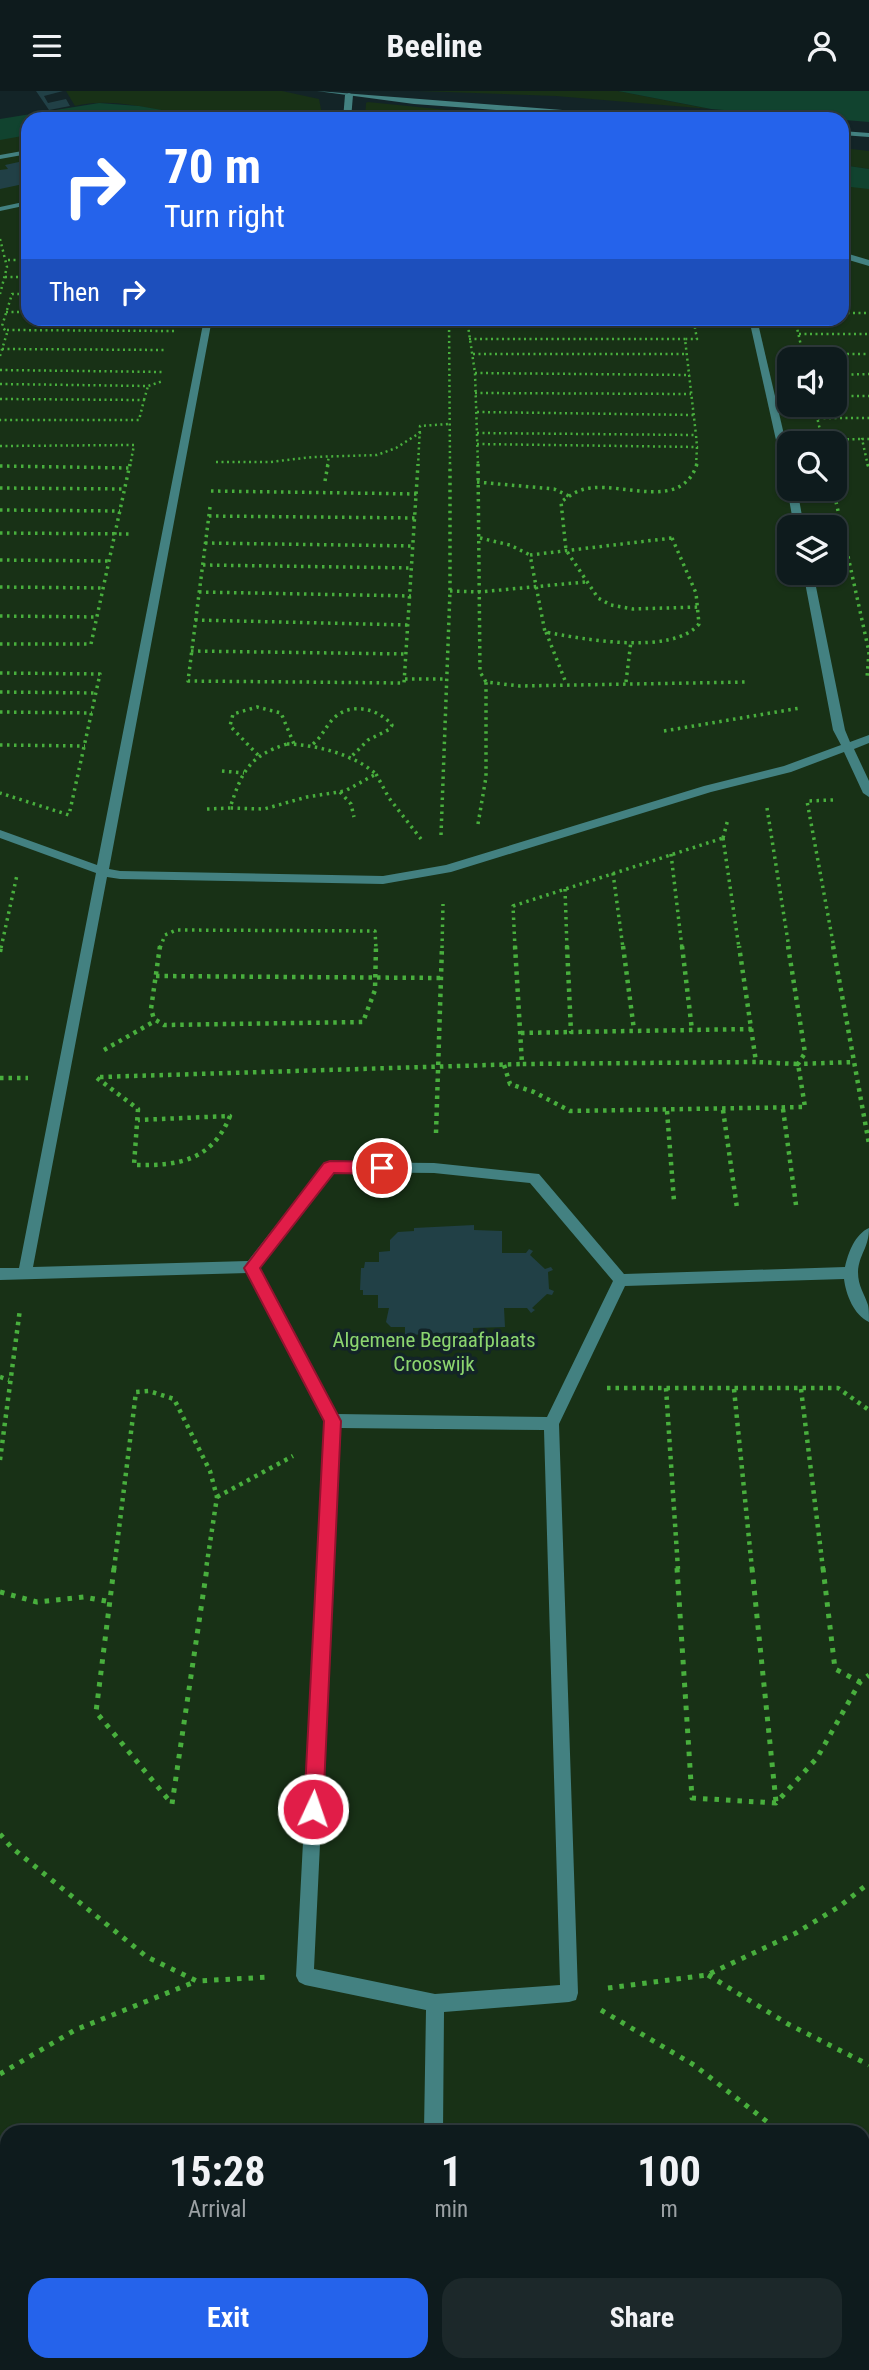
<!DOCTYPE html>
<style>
body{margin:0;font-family:"Roboto Condensed",sans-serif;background:#1c282a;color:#f1f3f6;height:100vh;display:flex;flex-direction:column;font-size:26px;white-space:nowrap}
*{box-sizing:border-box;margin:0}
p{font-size:23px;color:#9ba1a4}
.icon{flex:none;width:38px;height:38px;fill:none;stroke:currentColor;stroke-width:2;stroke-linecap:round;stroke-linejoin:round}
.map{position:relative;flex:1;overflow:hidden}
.sheet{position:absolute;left:0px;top:2034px;width:870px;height:247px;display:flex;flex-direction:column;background:#0e1b1d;border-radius:21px 21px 0 0;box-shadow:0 2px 5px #0004,0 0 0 2px #2e393b}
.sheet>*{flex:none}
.top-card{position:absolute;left:21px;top:21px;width:828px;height:214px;border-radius:21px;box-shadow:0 2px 5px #0004,0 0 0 2px #2e393b;background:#2563eb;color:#fff;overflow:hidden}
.buttons{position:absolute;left:777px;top:256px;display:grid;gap:14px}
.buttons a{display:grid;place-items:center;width:70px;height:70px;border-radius:14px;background:#0e1b1d;box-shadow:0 2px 5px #0004,0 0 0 2px #2e393b;font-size:35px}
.pin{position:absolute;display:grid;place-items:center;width:60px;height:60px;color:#fff;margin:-30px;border:4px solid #fff;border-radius:50%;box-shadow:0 2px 7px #0007}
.me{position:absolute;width:77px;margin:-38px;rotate:3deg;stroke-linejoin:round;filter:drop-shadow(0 0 5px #0008)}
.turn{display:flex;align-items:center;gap:24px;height:147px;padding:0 28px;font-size:32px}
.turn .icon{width:91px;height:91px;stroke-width:2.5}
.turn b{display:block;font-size:49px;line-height:60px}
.then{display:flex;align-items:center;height:66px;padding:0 28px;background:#0003;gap:14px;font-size:26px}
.eta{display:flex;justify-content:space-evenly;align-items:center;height:119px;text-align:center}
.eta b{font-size:42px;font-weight:700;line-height:49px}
.cta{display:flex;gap:14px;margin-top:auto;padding:14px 28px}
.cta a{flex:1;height:80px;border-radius:21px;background:#2563eb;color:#fff;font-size:28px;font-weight:700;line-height:80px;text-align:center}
.cta a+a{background:#1c282a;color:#f1f3f6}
header{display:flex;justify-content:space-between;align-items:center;height:91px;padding:0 28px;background:#0e1b1d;font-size:32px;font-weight:700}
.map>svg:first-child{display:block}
.green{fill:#183116;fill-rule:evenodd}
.water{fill:#11432f}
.building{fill:#214046}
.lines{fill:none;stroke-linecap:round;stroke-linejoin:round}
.path-far3{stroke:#48af3d;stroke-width:2.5;stroke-dasharray:2 3.5;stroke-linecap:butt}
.path-far2{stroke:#48af3d;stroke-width:3.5;stroke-dasharray:2.5 4.5;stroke-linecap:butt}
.path-far1{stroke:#48af3d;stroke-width:4.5;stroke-dasharray:3.5 5;stroke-linecap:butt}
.path{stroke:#48af3d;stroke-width:5;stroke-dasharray:4.5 7;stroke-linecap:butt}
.service{fill:#438181;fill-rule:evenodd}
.minor{fill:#438181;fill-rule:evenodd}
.route{fill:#e11d48;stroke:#92132f;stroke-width:2}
.labels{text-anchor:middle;stroke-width:7;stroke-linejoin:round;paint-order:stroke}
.park-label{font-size:21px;fill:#8cd56f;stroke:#132427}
</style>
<header><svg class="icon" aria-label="menu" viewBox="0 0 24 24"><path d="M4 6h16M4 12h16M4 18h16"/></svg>Beeline<svg class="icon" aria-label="person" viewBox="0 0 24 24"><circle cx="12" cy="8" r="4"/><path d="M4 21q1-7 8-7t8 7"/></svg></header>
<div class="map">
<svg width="869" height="2279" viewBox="0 0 869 2279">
<rect width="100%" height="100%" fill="#132427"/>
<g class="green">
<path d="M66,0H282L319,8L323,28C287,28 250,30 214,28C169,25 121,4 75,15Z"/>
<polygon points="418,0 618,0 710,18 556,5"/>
<polygon points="368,11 536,28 365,28 366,12"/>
<path d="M28,33V228H842V80L869,82V2279H0V38ZM789,268H835V313H789ZM789,352H835V397H789ZM789,436H835V481H789ZM7,2040H863V2273H7Z"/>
<polygon points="842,57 869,60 869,78 842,74"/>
</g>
<g class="water">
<polygon points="618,0 869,0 869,31 711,18"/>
<polygon points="99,12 139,15 213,28 28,28 28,44 0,49 0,28"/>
<polygon points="842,74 869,78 869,98 842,95"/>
</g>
<g class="building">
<polygon points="36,0 63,0 44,5 48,12 66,8 70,15 49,19"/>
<polygon points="28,69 28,92 0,98 0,79 8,78 5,74"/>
<polygon points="474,1134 474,1139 502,1140 502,1162 526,1162 529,1158 533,1160 530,1164 545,1178 551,1176 553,1179 548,1181 549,1198 554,1200 552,1204 547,1203 532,1217 535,1219 531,1222 527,1217 504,1217 505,1236 473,1237 473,1242 405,1244 405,1236 391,1236 386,1231 389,1217 378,1217 378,1204 363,1204 363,1199 360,1199 361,1177 364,1177 365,1171 379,1171 379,1161 390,1160 390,1149 398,1141 414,1140 414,1137"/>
</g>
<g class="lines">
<g class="path-far3">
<polyline points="0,148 7,176 0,203"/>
<polyline points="8,169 28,169"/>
<polyline points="5,186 28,186"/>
<polyline points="6,221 28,221"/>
<polyline points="842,222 869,222"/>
<polyline points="449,228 450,375"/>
<polyline points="467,228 475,282 478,375"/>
<polyline points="795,228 804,268"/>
<polyline points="467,230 694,232 697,248 685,248 696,344"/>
<polyline points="7,239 174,240"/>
<polyline points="799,243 869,243"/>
<polyline points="469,248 685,248"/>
<polyline points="2,258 167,259"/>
<polyline points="473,263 687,263"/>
<polyline points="803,263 869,263"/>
<polyline points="0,265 7,242 2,235 12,203 28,203"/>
<polyline points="0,279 164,281"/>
<polyline points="475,282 690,284"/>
<polyline points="835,284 869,283"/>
<polyline points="0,293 148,295 163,290"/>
<polyline points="475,302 691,303"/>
<polyline points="835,305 869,305"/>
<polyline points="0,308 144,309 139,329 0,329"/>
<polyline points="144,309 148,295"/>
<polyline points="814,313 823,352"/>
<polyline points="477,321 694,324"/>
<polyline points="818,327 869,327"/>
<polyline points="477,342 696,344 697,356"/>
<polyline points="814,349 862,348"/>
<polyline points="477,353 697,356 696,375"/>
<polyline points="0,355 134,354 130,375"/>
<polyline points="216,371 270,371 313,366 377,364 396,357 421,341"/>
<polyline points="327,375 329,365"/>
<polyline points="418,375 420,335 449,333"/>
<polyline points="868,375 862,348 869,348"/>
</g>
<g class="path-far2">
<polyline points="478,373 480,581 486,591 520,595 745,591"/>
<path d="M697,373C682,420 624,392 591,397C579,398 570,404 561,411L566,459L598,507L611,514L633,518L699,516"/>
<polyline points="868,373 869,377"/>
<polyline points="0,375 129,377"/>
<polyline points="325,390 328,373"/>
<polyline points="477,391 554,398 569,405"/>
<polyline points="0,397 124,398"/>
<polyline points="833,397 869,561 867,587"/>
<polyline points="211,400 418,403"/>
<polyline points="210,416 188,590 404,592 418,373"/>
<polyline points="0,419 120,420"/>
<polyline points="209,425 416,427"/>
<polyline points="0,442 132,443"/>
<polyline points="480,447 510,454 530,464"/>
<path d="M672,447L696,502L699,533C672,565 583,548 545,541L530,464Z"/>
<polyline points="205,452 414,455"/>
<polyline points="0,469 109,470"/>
<polyline points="203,474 412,477"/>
<polyline points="0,496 104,497"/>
<polyline points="450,500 479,501 585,491"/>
<polyline points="199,501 411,505"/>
<polyline points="0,525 97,526"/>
<polyline points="195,529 408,534"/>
<polyline points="546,541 566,592"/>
<polyline points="0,553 91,553 130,373"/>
<polyline points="191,560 406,563"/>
<polyline points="0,582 100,583 69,724 0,702"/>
<polyline points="405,588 447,588"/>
<polyline points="626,591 631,550"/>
<polyline points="0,601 96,602"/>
<polyline points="0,621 92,622"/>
<polyline points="664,640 800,617"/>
<path d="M287,653C317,654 353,663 376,683L345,700L307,706L264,718L230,717C242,680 249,665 287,653Z"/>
<path d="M313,653C323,645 326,634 335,626C352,611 379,618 392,634L390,638L368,649L349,668"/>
<polyline points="0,654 85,655"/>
<polyline points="258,664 230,635 233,623 257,616 281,622 294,653"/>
<polyline points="222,680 244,682"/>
<polyline points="376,683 389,707 421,748"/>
<polyline points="340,701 351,713 354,726"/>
<polyline points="833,709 807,710 834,857"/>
<polyline points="767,717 789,857"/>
<polyline points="207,718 230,717"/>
<polyline points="478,733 486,686 486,591"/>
<polyline points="441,744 450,500 450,373"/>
<polyline points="723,747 739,857"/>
<polyline points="723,747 728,728"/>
<polyline points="671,763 682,857"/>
<polyline points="613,782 623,857"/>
<polyline points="565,798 567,857"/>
<polyline points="1,857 17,784"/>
<polyline points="160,857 165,844 176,839 375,840 376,857"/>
<polyline points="442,857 443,813"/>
<polyline points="515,857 513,815 723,747"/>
</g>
<g class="path-far1">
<polyline points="160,855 151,918 154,928 164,934 363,931 375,899 376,855"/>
<polyline points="515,855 522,973 756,971 739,855"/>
<polyline points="567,855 571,941 752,938"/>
<polyline points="623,855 634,939"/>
<polyline points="682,855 692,939"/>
<polyline points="788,855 805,962 798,973 854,971"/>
<polyline points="833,855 869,1053"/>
<polyline points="0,861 1,855"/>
<polyline points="156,885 442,887"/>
<polyline points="521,942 571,941"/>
<polyline points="104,959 155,930"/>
<polyline points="504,974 510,993 534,1001 570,1020 805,1016 798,973 756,971"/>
<polyline points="100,986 522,973"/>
<polyline points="0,987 28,987"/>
<path d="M97,987L138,1018L134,1074C178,1075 212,1070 230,1025L138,1029"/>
<polyline points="783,1018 796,1114"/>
<polyline points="723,1019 737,1117"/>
<polyline points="667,1020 674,1110"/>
<polyline points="436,1042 442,855"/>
<polyline points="0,1286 9,1289"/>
<polyline points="607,1297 838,1297 869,1319"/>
<polyline points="666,1297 678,1478"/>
<polyline points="734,1298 752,1478"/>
<polyline points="801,1298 823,1478"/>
<polyline points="0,1369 20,1218"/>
<polyline points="217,1406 293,1365"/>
<polyline points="114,1478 136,1301 149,1300 174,1308 210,1380 217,1406 206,1478"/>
</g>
<g class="path">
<polyline points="114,1477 96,1621 172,1713 207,1477"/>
<polyline points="677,1477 692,1707 776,1712 817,1667 860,1591 869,1584"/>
<polyline points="752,1477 776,1711"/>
<polyline points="823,1477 835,1578 860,1591"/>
<polyline points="0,1501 37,1511 84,1506 111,1511"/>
<polyline points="0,1743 11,1756 147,1866 197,1890 269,1886"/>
<polyline points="708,1884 788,1933 869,1974"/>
<polyline points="608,1897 707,1884 796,1842 840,1815 869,1792"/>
<polyline points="601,1919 694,1974 779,2040"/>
<polyline points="0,1983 75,1939 197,1890"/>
<polyline points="863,2142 869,2152"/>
<polyline points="0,2161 7,2156"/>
<polyline points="0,2181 7,2181"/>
<polyline points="295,2273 295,2279"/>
<polyline points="555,2273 555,2279"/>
<polyline points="638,2273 639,2279"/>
<polyline points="728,2273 729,2279"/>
</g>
<g class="service">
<polygon points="349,2 353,4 351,28 343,28 345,4"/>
<polygon points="28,59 28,63 0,68 0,64"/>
<polygon points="28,110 28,114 0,120 0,116"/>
<polygon points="842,161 869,169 869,175 842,167"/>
<path d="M204,228H212L109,778L120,780L383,785L446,774L704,695L784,675L841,654L833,639L803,481H813L845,639L850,651L869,644V652L854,658L869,690V706L863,702L844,661L791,681L711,701L451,781L383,793L120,788L107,786L33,1176L248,1170L325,1072L330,1071L434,1072L539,1083L624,1183L845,1176C848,1162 855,1143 869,1137C869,1157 859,1163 858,1181C858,1195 864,1202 868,1214C869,1218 869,1226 869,1231C854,1224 846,1204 844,1188L625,1195L559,1333L578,1902L576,1909L569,1911L444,1921L443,2040H424L426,1919L305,1894L299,1891L296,1885L325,1330L248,1182L0,1189V1177H19L96,782L0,747V739L97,774ZM334,1081L434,1082L530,1092L613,1190L547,1326L337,1323L260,1177ZM340,1337L544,1339L560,1894L435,1903L314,1878Z"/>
<polygon points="749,228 757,228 789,365 789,388 784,385"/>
<polygon points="789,395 789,397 797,397 804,436 794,436 787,397"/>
<rect x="423" y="2273" width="20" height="6"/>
</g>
<g class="minor">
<polygon points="317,0 652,26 656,28 620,28 414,13"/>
<polygon points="842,40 869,42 869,46 842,44"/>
</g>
</g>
<polygon class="route" points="330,1070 382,1071 390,1077 382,1083 334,1082 260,1177 341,1330 323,1718 320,1725 313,1728 306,1725 304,1718 324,1330 244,1177 324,1072"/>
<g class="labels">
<g class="park-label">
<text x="434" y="1256">Algemene Begraafplaats<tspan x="434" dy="24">Crooswijk</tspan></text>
</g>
</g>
</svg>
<div class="buttons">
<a><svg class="icon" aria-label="sound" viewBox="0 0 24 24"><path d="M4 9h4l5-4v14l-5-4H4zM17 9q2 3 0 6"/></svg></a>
<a><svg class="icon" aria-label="search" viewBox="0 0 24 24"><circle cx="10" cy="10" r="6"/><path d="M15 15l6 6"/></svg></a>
<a><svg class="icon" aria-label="layers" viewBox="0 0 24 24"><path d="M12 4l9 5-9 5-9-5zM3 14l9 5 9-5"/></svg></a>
</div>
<div class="pin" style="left:382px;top:1077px;background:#d93025"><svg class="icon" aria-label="arrive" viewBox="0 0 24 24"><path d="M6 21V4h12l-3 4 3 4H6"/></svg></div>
<svg class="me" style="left:313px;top:1718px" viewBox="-20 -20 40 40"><circle r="17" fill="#e11d48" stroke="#fff" stroke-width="3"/><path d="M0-11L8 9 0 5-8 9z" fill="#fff"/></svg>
<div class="top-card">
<div class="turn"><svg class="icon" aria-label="right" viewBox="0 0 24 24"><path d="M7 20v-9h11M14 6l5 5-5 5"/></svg><div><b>70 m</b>Turn right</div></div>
<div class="then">Then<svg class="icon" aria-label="right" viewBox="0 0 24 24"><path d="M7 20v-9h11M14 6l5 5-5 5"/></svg></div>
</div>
<section class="sheet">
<div class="eta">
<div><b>15:28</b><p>Arrival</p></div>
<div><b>1</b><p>min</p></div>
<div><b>100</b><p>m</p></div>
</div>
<div class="cta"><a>Exit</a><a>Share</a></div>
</section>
</div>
